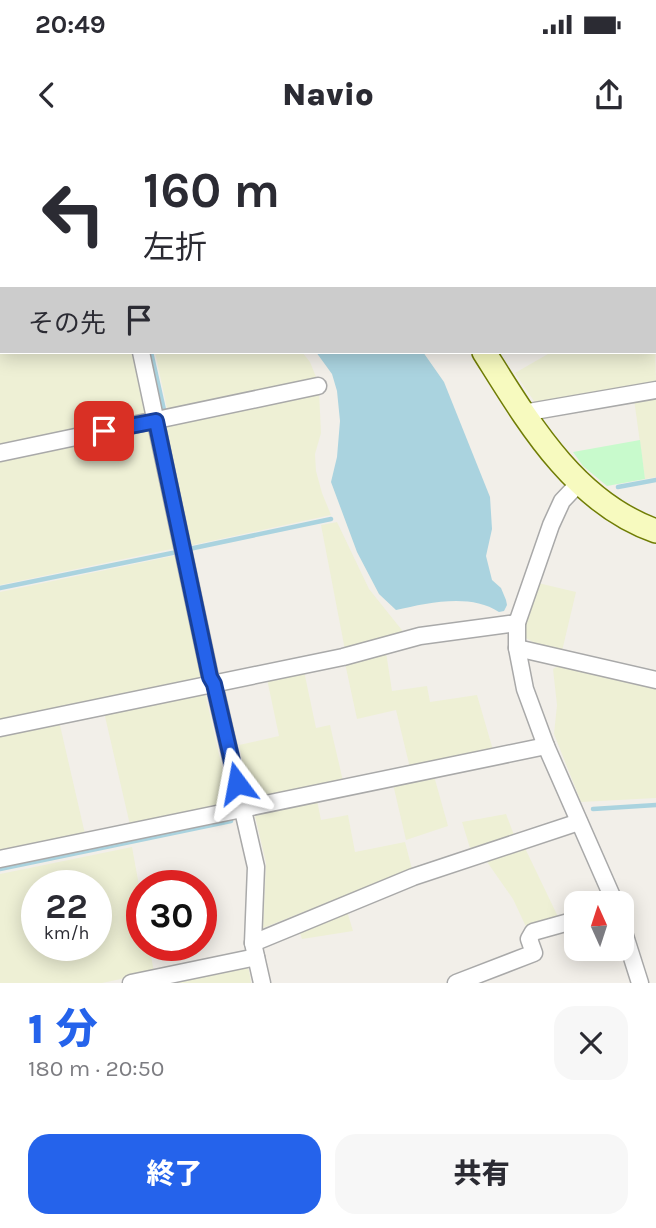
<!DOCTYPE html>
<html lang="ja">
<meta charset="utf-8">
<style>
body{margin:0;font-family:Karla,"Noto Sans JP",sans-serif;background:#f7f7f7;color:#2b2b33;height:100vh;display:flex;flex-direction:column;font-size:26px;white-space:nowrap}
*{box-sizing:border-box;margin:0}
p{font-size:23px;color:#7c7c81}
.icon{flex:none;width:38px;height:38px;fill:none;stroke:currentColor;stroke-width:2;stroke-linecap:round;stroke-linejoin:round}
.map{position:relative;height:843px;overflow:hidden}
.panel{display:flex;flex-direction:column;background:#fff;flex:1}
.panel>*{flex:none}
.guide{position:absolute;left:0px;top:0px;width:656px;height:214px;box-shadow:0 4px 18px #0003;background:#fff;color:#2b2b33;overflow:hidden}
.needle{width:46px;rotate:357deg}
.buttons{position:absolute;left:564px;top:751px;display:grid;gap:14px}
.buttons a{display:grid;place-items:center;width:70px;height:70px;border-radius:14px;background:#fff;box-shadow:0 4px 18px #0003;font-size:35px}
.speed{position:absolute;left:21px;top:730px;display:flex;gap:14px;font-size:35px;font-weight:700;text-align:center}
.speed>*{display:grid;place-content:center;width:91px;height:91px;border-radius:50%;background:#fff;box-shadow:0 4px 18px #0003;line-height:1}
.speed small{font-size:18px;font-weight:400}
.speed .limit{border:10px solid #d22;background:#fff;color:#111}
.pin{position:absolute;display:grid;place-items:center;width:60px;height:60px;color:#fff;margin:-30px;border-radius:14px;box-shadow:0 4px 10px #0006}
.me{position:absolute;width:77px;margin:-38px;rotate:347deg;stroke-linejoin:round;filter:drop-shadow(0 0 5px #0008)}
.turn{display:flex;align-items:center;gap:24px;height:147px;padding:0 28px;font-size:32px}
.turn .icon{width:91px;height:91px;stroke-width:2.5}
.turn b{display:block;font-size:49px;line-height:60px}
.then{display:flex;align-items:center;height:66px;padding:0 28px;background:#0003;gap:14px;font-size:26px}
.round{display:grid;place-items:center;flex:none;width:74px;height:74px;border-radius:21px;background:#f7f7f7}
.headline{display:flex;align-items:center;justify-content:space-between;height:119px;padding:0 28px}
h1{font-size:42px;font-weight:800;line-height:52px;color:#2563eb}
.primary-button{display:flex;gap:14px;margin-top:auto;padding:14px 28px}
.primary-button a{flex:1;height:80px;border-radius:21px;background:#2563eb;color:#fff;font-size:28px;font-weight:800;line-height:80px;text-align:center}
.primary-button a+a{background:#f7f7f7;color:#2b2b33}
.status{display:flex;justify-content:space-between;align-items:center;height:49px;padding:0 35px;background:#fff;direction:ltr}
.status svg{height:19px;fill:currentColor}
header{display:flex;justify-content:space-between;align-items:center;height:91px;padding:0 28px;background:#fff;font-size:32px;font-weight:800}
.map>svg:first-child{display:block}
.farmland{fill:#eef0d5;fill-rule:evenodd}
.park{fill:#c8facc}
.water{fill:#aad3df}
.lines{fill:none;stroke-linecap:round;stroke-linejoin:round}
.stream{stroke:#aad3df;stroke-width:4.5}
.street-casing{stroke:#a9a9a9;stroke-width:19}
.secondary-casing{stroke:#707d05;stroke-width:26}
.street{stroke:#fff;stroke-width:16}
.secondary{stroke:#f7fabf;stroke-width:23}
.route-casing{stroke:#184099;stroke-width:18}
.route{stroke:#2563eb;stroke-width:12}
</style>
<div class="status"><b>20:49</b><svg viewBox="0 0 49 12"><path d="M0 12V9h3v3zM5 12V6h3v6zM10 12V3h3v9zM15 12V0h3v12zM26 1h20v11H26zM47 4h2v5h-2z"/></svg></div>
<header><svg class="icon" aria-label="back" viewBox="0 0 24 24"><path d="M15 5l-7 7 7 7"/></svg>Navio<svg class="icon" aria-label="share" viewBox="0 0 24 24"><path d="M12 15V3M7 8l5-5 5 5M5 13v7h14v-7"/></svg></header>
<div class="map">
<svg width="656" height="843" viewBox="0 0 656 843">
<rect width="100%" height="100%" fill="#f2efe9"/>
<g class="farmland">
<polygon points="654,156 656,244 536,264 515,233 548,214 547,212 654,212"/>
<polygon points="0,181 2,181 2,212 135,212 147,275 0,308"/>
<polygon points="155,212 302,212 310,222 318,242 168,273"/>
<polygon points="319,251 321,293 315,314 316,331 322,353 331,375 188,406 164,285"/>
<polygon points="656,255 656,337 645,339 634,259"/>
<polygon points="150,288 176,408 0,445 0,318"/>
<polygon points="337,382 369,449 405,494 345,510 321,385"/>
<polygon points="178,415 203,535 201,540 0,581 0,452"/>
<polygon points="538,443 576,452 562,511 538,505 524,497 523,481"/>
<polygon points="386,512 392,551 427,546 430,562 477,555 493,610 410,628 396,570 357,579 345,523"/>
<polygon points="560,525 656,547 656,658 581,662 554,594 557,565 553,529"/>
<polygon points="304,531 316,588 330,585 343,641 254,659 250,657 239,605 279,596 267,539"/>
<polygon points="205,553 230,662 228,666 130,685 104,572"/>
<polygon points="59,581 85,694 0,712 0,593"/>
<polygon points="434,636 448,686 406,700 393,644"/>
<polygon points="317,660 321,680 348,675 355,712 405,702 412,729 263,788 266,723 254,672"/>
<polygon points="506,674 514,695 470,708 462,682"/>
<polygon points="524,706 561,783 528,791 513,759 485,719"/>
<path d="M132,707L142,762V805H149L154,832L102,843H0V734ZM37,746H96V805H37Z"/>
<polygon points="347,771 353,791 302,799 299,790"/>
<polygon points="245,826 249,830 251,843 157,843"/>
</g>
<polygon class="park" points="640,300 645,339 607,346 583,326 573,312"/>
<g class="water">
<polygon points="0,0 312,0 312,2 2,2 2,11"/>
<path d="M316,212H423L444,242L490,357L492,389L486,416L492,440L501,448L506,460L507,465L504,471L499,472C470,453 428,463 396,470L379,454L357,412L331,342L337,317L340,281L337,251L332,234Z"/>
</g>
<g class="lines">
<g class="stream">
<polyline points="374,0 375,2"/>
<polyline points="654,153 656,152"/>
<polyline points="0,177 2,176"/>
<polyline points="151,212 164,270"/>
<polyline points="618,347 656,340"/>
<polyline points="189,409 331,379"/>
<polyline points="0,448 177,412"/>
<polyline points="593,669 656,665"/>
<polyline points="0,729 231,681"/>
</g>
<defs>
<g id="street">
<polyline points="0,26 2,27"/>
<polyline points="141,212 210,537 214,544 256,727 253,803 262,843"/>
<polyline points="523,273 656,250"/>
<polyline points="0,313 318,246"/>
<polyline points="579,343 562,361 551,385 517,483 517,508 525,549 546,606 615,763"/>
<polyline points="517,508 656,540"/>
<polyline points="0,588 343,517 420,496 517,483"/>
<polyline points="0,719 546,606"/>
<polyline points="621,783 640,843"/>
<polyline points="253,803 413,737 579,682"/>
<polyline points="131,843 256,817"/>
<polyline points="456,843 534,813 529,799 533,792 576,780"/>
</g>
<g id="secondary">
<polyline points="345,0 346,2"/>
<path d="M484,212C528,282 574,362 656,391"/>
</g>
</defs>
<use href="#street" class="street-casing"/>
<use href="#secondary" class="secondary-casing"/>
<use href="#street" class="street"/>
<use href="#secondary" class="secondary"/>
</g>
<g class="lines">
<defs>
<polyline id="route" points="104,291 156,281 210,537 214,544 237,643"/>
</defs>
<use href="#route" class="route-casing"/>
<use href="#route" class="route"/>
</g>
</svg>
<div class="buttons">
<a><svg class="needle" viewBox="-14 -14 28 28"><path d="M0-13l5 13h-10z" fill="#e53935"/><path d="M0 13l5-13h-10z" fill="#7c7c81"/></svg></a>
</div>
<div class="speed"><div>22<small>km/h</small></div><div class="limit">30</div></div>
<div class="pin" style="left:104px;top:291px;background:#d93025"><svg class="icon" aria-label="arrive" viewBox="0 0 24 24"><path d="M6 21V4h12l-3 4 3 4H6"/></svg></div>
<svg class="me" style="left:237px;top:643px" viewBox="-20 -20 40 40"><path d="M0-17L14 15 0 8-14 15z" fill="#2563eb" stroke="#fff" stroke-width="4"/></svg>
<div class="guide">
<div class="turn"><svg class="icon" aria-label="left" viewBox="0 0 24 24"><path d="M17 20v-9H6M10 6l-5 5 5 5"/></svg><div><b>160 m</b>左折</div></div>
<div class="then">その先<svg class="icon" aria-label="arrive" viewBox="0 0 24 24"><path d="M6 21V4h12l-3 4 3 4H6"/></svg></div>
</div>
</div>
<section class="panel">
<div class="headline"><div><h1>1 分</h1><p>180 m · 20:50</p></div><a class="round"><svg class="icon" aria-label="close" viewBox="0 0 24 24"><path d="M6 6l12 12M18 6L6 18"/></svg></a></div>
<div class="primary-button"><a>終了</a><a>共有</a></div>
</section>
